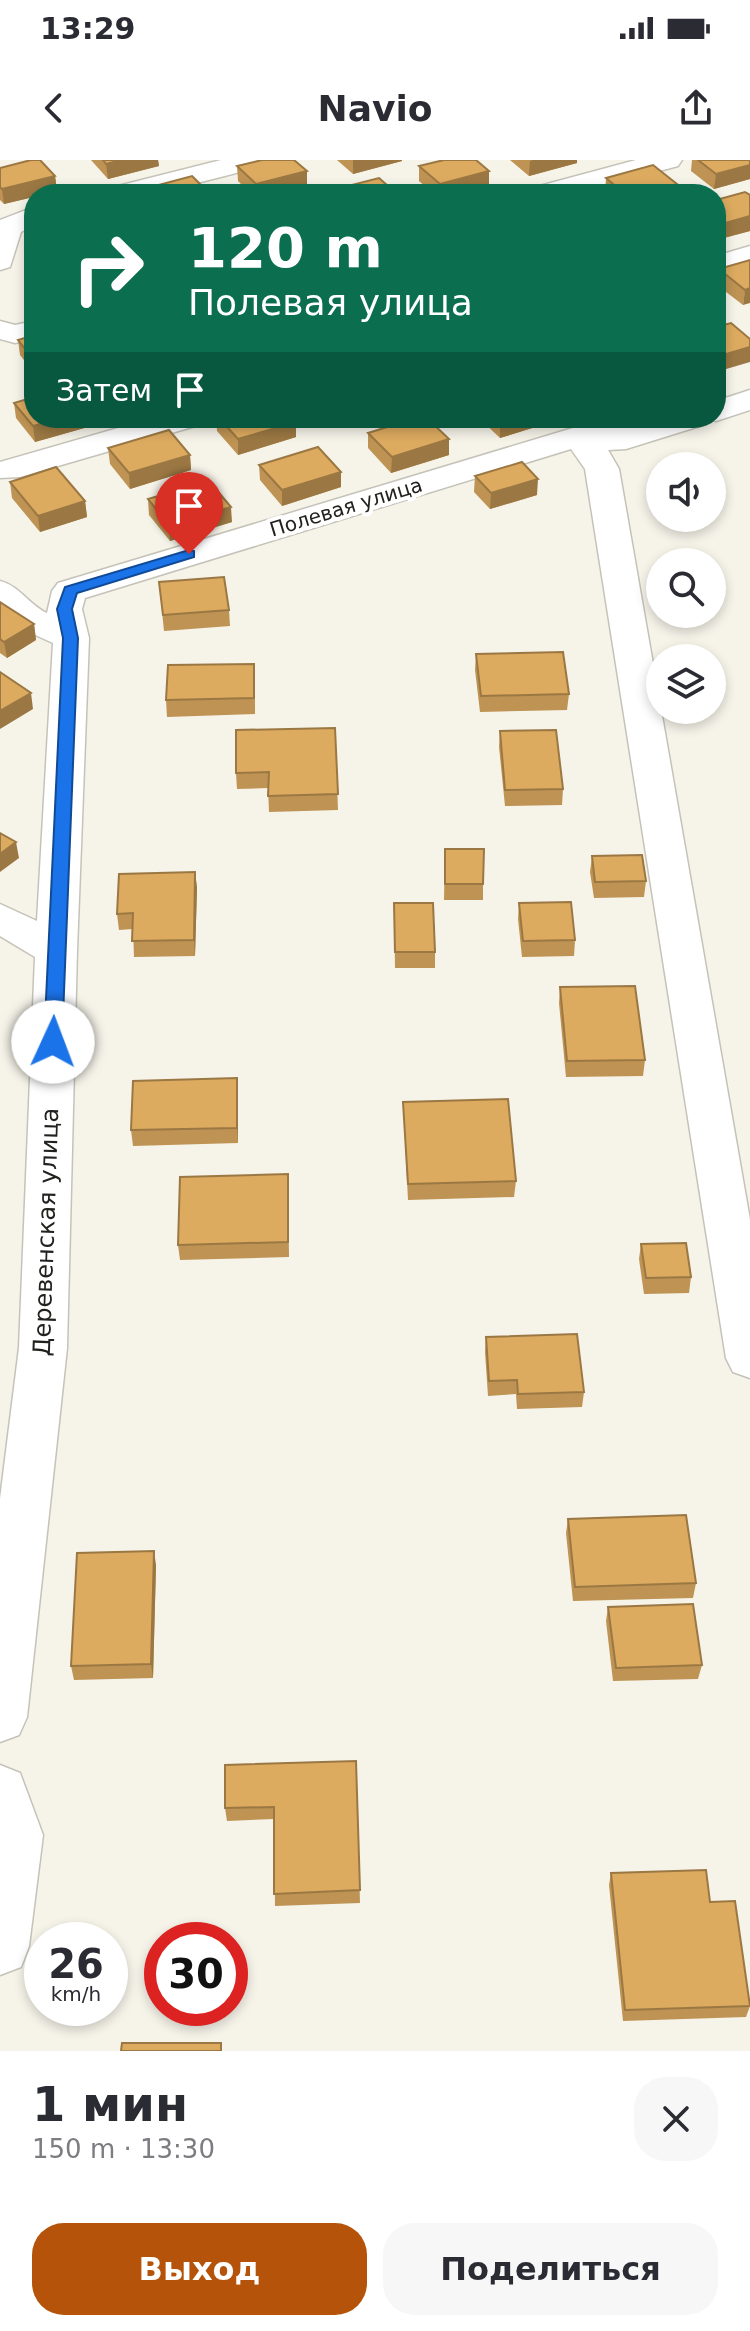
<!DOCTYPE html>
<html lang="ru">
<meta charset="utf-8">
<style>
body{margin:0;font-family:"DejaVu Sans",sans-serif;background:#f7f7f7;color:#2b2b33;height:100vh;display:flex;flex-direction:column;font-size:30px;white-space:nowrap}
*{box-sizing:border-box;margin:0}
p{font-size:26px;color:#7c7c81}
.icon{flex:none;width:44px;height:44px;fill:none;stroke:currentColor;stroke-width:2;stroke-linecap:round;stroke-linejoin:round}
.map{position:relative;height:1891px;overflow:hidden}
.drawer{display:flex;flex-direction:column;background:#fff;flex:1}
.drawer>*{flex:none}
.banner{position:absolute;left:24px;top:24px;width:702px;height:244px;border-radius:32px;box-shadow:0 4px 12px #0003;background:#0b6e4f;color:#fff;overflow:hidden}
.fabs{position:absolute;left:646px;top:292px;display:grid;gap:16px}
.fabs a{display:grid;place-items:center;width:80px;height:80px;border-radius:50%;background:#fff;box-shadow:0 4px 12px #0003;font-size:40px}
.speed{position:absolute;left:24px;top:1762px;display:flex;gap:16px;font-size:40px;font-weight:700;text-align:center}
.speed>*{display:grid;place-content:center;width:104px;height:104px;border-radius:50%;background:#fff;box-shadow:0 4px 12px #0003;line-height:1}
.speed small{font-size:20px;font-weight:400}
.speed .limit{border:12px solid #d22;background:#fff;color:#111}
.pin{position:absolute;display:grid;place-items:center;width:68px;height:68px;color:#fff;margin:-82px -34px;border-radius:50% 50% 50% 0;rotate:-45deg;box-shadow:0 0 8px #0007}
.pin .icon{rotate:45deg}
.me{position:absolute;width:88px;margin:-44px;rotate:2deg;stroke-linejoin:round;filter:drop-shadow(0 0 6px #0008)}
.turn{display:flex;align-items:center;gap:28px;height:168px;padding:0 32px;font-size:36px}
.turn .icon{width:104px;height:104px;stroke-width:2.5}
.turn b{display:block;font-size:56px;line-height:68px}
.then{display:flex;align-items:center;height:76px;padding:0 32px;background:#0003;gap:16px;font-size:30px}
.round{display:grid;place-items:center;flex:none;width:84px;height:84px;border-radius:32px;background:#f7f7f7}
.head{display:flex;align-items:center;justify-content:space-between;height:136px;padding:0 32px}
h1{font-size:48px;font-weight:800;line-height:60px}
.button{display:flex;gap:16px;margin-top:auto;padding:16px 32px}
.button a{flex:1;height:92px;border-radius:32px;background:#b45309;color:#fff;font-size:32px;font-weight:800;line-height:92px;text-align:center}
.button a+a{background:#f7f7f7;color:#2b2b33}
.status{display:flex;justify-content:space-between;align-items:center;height:56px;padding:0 40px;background:#fff;direction:ltr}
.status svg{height:22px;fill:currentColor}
header{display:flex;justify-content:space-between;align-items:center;height:104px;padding:0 32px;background:#fff;font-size:36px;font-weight:800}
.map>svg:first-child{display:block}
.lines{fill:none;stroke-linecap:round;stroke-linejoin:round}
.minor-casing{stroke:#c5c3b9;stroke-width:3}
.minor{fill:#fff;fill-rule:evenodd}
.wall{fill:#be9353}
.shaded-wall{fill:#9b7843}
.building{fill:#ddab60;stroke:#9b7843;stroke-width:2}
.route{fill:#1a73e8;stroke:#114b97;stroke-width:2}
.labels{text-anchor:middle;stroke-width:8;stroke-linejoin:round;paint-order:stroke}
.far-street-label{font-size:20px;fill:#22211e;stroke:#fff}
.street-label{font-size:24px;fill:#22211e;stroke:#fff}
</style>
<div class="status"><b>13:29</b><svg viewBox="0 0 49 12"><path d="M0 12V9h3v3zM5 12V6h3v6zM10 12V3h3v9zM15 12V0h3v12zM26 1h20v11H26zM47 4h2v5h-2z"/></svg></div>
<header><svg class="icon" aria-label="back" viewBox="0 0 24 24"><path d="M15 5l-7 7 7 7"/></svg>Navio<svg class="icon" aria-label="share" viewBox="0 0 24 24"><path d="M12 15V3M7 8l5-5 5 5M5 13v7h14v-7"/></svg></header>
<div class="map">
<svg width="750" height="1891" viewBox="0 0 750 1891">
<rect width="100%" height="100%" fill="#f6f3e9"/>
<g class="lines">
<defs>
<g id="minor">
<polygon points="221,0 268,0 264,6 154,34 106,34 110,28"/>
<polygon points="636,0 682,0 678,6 574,34 528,34 532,28"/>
<polygon points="34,47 34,65 21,72 10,107 0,110 0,60"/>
<polygon points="750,86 750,104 716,114 716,96"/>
<polygon points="0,161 15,165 34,161 34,179 15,183 0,179"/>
<path d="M750,230V250L716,261L708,259L703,265L626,289L608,290L619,309L750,1060V1218L733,1212L726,1198L585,309L571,289L85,438L82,449L89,478L77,790L67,1188L27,1557L19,1575L0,1582V1339L19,1188L35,797L0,776V744L37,761L53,483L11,464L0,452V421C20,426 29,445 47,453L52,431L58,423L606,258H716V241Z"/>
<polygon points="153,258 204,258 199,265 20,317 0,318 0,302"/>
<polygon points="0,1605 20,1613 43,1675 29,1786 21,1807 0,1815"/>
</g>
</defs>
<use href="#minor" class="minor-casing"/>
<use href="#minor" class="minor"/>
</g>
<g class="wall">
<polygon points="91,0 158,0 159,6 108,19"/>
<polygon points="337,0 402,0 402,1 353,14"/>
<polygon points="510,0 577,0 577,3 529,16"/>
<polygon points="692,0 750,0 750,19 714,29 691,11"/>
<polygon points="237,6 307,11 307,26 278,34 251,34 238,21"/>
<polygon points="419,6 489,26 460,34 434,34 419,21"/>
<polygon points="0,8 55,16 57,31 4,44 0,40"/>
<polygon points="606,18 677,24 676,34 605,34"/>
<polygon points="750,35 750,71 720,79 716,76 716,40"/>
<polygon points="750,100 743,145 717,125 719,109"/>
<polygon points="34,106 34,131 28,124 26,108"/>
<polygon points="34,175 34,213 20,195 18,180"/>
<polygon points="14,243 34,258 94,258 95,265 35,282 16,258"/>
<polygon points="216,258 293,258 296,262 296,277 238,295 217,271"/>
<polygon points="338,258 368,258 345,265"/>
<polygon points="479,258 556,258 555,261 500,278"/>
<polygon points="368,273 449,295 391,313 368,288"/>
<polygon points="108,288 190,295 191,310 130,329 110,304"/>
<polygon points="259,305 341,312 341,327 282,346 260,320"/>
<polygon points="475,316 537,335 490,349 474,332"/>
<polygon points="10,322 85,341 87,357 40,372 12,338"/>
<polygon points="148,339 232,362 170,381 149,355"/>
<polygon points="159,422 229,450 230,466 164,471"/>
<polygon points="0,442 34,464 36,480 7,498 0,493"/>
<polygon points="476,494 569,534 567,550 480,552 475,510"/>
<polygon points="255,520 255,554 167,557 166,540"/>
<polygon points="335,568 338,650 269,652 268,628 237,629 236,613"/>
<polygon points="500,571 563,629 562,645 505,646 499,587"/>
<polygon points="445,689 483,724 483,740 444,740"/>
<polygon points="592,696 646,721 644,737 594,738 590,712"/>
<polygon points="195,712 197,728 195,796 134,797 133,769 119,770 117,754"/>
<polygon points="394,743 435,792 435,808 395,808"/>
<polygon points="519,743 575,780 574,796 522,797 518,759"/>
<polygon points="560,827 645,900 643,916 566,917 559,843"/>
<polygon points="238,934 238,983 133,986 131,970"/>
<polygon points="403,942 516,1021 514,1037 408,1040"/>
<polygon points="288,1014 289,1097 180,1100 178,1085"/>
<polygon points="641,1084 691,1117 689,1133 644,1134 639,1099"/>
<polygon points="486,1177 584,1232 582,1247 517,1249 516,1234 488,1236 485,1192"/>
<polygon points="568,1359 696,1423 693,1438 573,1441 566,1373"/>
<polygon points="156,1405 153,1518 74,1520 71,1506"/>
<polygon points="608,1447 702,1505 698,1519 613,1521 606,1461"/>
<polygon points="356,1601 360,1743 275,1746 274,1659 227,1661 225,1648"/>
<polygon points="611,1713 710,1742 750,1846 746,1857 623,1861 609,1725"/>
</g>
<g class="shaded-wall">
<polygon points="121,0 158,0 159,6 108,19 106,4"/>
<polygon points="353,0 402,0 402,1 353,14"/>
<polygon points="533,0 577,0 577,3 529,16 530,1"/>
<polygon points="750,5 750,19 714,29 716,14"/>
<polygon points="307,11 307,26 278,34 256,34 256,24"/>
<polygon points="489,11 489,26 460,34 440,34 440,24"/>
<polygon points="55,16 57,31 45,34 34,34 34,37 4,44 2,29"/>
<polygon points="677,24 676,34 639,34"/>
<polygon points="750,56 750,71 720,79 722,64"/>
<polygon points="750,128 750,143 743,145 745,130"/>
<polygon points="750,187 750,202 716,212 716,197"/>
<polygon points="62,258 94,258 95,265 35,282 33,266"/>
<polygon points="345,258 368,258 345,265"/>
<polygon points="515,258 556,258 555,261 500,278 500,263"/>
<polygon points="296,262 296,277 238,295 238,279"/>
<polygon points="449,279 449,295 391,313 392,297"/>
<polygon points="190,295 191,310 130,329 129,313"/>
<polygon points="341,312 341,327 282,346 282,330"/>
<polygon points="538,319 537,335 490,349 491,333"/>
<polygon points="85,341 87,357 40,372 38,356"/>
<polygon points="231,347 232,362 170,381 169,365"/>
<polygon points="34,464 36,480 7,498 4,482"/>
<polygon points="31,533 33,549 0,569 0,551"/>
<polygon points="16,682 19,698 0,712 0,694"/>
<polygon points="195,712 197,728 195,796 194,780"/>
<polygon points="237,918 238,934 238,983 237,968"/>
<polygon points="154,1391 156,1405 153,1518 151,1504"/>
</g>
<g class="building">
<polygon points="31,0 40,0 55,16 2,29 0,27 0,8"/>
<polygon points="103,0 121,0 106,4"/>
<polygon points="262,0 294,0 307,11 256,24 237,6"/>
<polygon points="444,0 476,0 489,11 440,24 419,6"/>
<polygon points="698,0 750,0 750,5 716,14"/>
<polygon points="653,5 677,24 639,34 625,34 606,18"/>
<polygon points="192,16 210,34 145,34 140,30"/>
<polygon points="379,18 397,34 331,34 328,31"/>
<polygon points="572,27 581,34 546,34"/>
<polygon points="745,32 750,35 750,56 722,64 716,59 716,40"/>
<polygon points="750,100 750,128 745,130 719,109"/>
<polygon points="34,106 34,118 26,108"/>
<polygon points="731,163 750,179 750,187 716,197 716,167"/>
<polygon points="34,175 34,200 18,180"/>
<polygon points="34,237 34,258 62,258 33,266 14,243"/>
<polygon points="219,258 293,258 296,262 238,279"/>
<polygon points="416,258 427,258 449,279 392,297 368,273"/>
<polygon points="496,258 515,258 500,263"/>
<polygon points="169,270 190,295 129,313 108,288"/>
<polygon points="318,287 341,312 282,330 259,305"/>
<polygon points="522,302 538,319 491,333 475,316"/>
<polygon points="56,307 85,341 38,356 10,322"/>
<polygon points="209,321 231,347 169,365 148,339"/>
<polygon points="224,417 229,450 163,455 159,422"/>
<polygon points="0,442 34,464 4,482 0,479"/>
<polygon points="563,492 569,534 481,536 476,494"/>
<polygon points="254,504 254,538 166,540 168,505"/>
<polygon points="0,512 31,533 0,551"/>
<polygon points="335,568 338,634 268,636 269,612 236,613 236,570"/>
<polygon points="556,570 563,629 505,630 500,571"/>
<polygon points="0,673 16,682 0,694"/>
<polygon points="445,689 484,689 483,724 445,724"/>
<polygon points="642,695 646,721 595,722 592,696"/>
<polygon points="195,712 194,780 132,781 133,753 117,754 119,714"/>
<polygon points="571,742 575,780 523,781 519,743"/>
<polygon points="394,743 433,743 435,792 395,792"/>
<polygon points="635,826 645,900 567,901 560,827"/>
<polygon points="237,918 237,968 131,970 133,921"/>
<polygon points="508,939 516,1021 408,1024 403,942"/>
<polygon points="288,1014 288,1082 178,1085 180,1017"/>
<polygon points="686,1083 691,1117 646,1118 641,1084"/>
<polygon points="577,1174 584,1232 518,1234 517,1220 489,1221 486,1177"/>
<polygon points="686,1355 696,1423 575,1427 568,1359"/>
<polygon points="154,1391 151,1504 71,1506 77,1393"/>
<polygon points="693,1444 702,1505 616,1508 608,1447"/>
<polygon points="356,1601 360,1730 274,1734 274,1647 225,1648 225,1605"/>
<polygon points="706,1710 710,1742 735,1741 750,1846 625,1850 611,1713"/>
<polygon points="122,1883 221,1883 221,1891 121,1891"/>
</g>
<polygon class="route" points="189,390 194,391 194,397 77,433 72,449 78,478 62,882 53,889 44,882 63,478 57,449 65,427"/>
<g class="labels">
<g class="far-street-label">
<text transform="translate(346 347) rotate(-17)" y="7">Полевая улица</text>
</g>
<g class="street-label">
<text transform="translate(46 1072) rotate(-88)" y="8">Деревенская улица</text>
</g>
</g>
</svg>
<div class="fabs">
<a><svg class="icon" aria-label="sound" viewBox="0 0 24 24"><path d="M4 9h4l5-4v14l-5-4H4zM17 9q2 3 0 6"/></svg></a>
<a><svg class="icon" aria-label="search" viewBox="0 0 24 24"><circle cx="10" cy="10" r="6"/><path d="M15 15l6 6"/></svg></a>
<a><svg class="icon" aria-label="layers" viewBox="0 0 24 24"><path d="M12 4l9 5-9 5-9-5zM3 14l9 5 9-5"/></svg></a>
</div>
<div class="speed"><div>26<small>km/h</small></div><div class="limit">30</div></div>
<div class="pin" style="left:189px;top:394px;background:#d93025"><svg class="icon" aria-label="arrive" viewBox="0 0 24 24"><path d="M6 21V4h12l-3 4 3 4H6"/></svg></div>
<svg class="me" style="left:53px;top:882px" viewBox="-20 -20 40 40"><circle r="19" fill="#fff"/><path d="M0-13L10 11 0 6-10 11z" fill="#1a73e8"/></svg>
<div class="banner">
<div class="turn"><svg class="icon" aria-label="right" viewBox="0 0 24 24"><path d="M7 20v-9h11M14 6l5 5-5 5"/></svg><div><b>120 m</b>Полевая улица</div></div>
<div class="then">Затем<svg class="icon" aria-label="arrive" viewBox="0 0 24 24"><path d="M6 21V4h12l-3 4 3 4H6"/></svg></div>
</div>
</div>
<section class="drawer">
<div class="head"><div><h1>1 мин</h1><p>150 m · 13:30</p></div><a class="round"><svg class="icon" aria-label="close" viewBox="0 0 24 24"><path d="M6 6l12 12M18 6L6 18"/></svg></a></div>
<div class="button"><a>Выход</a><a>Поделиться</a></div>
</section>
